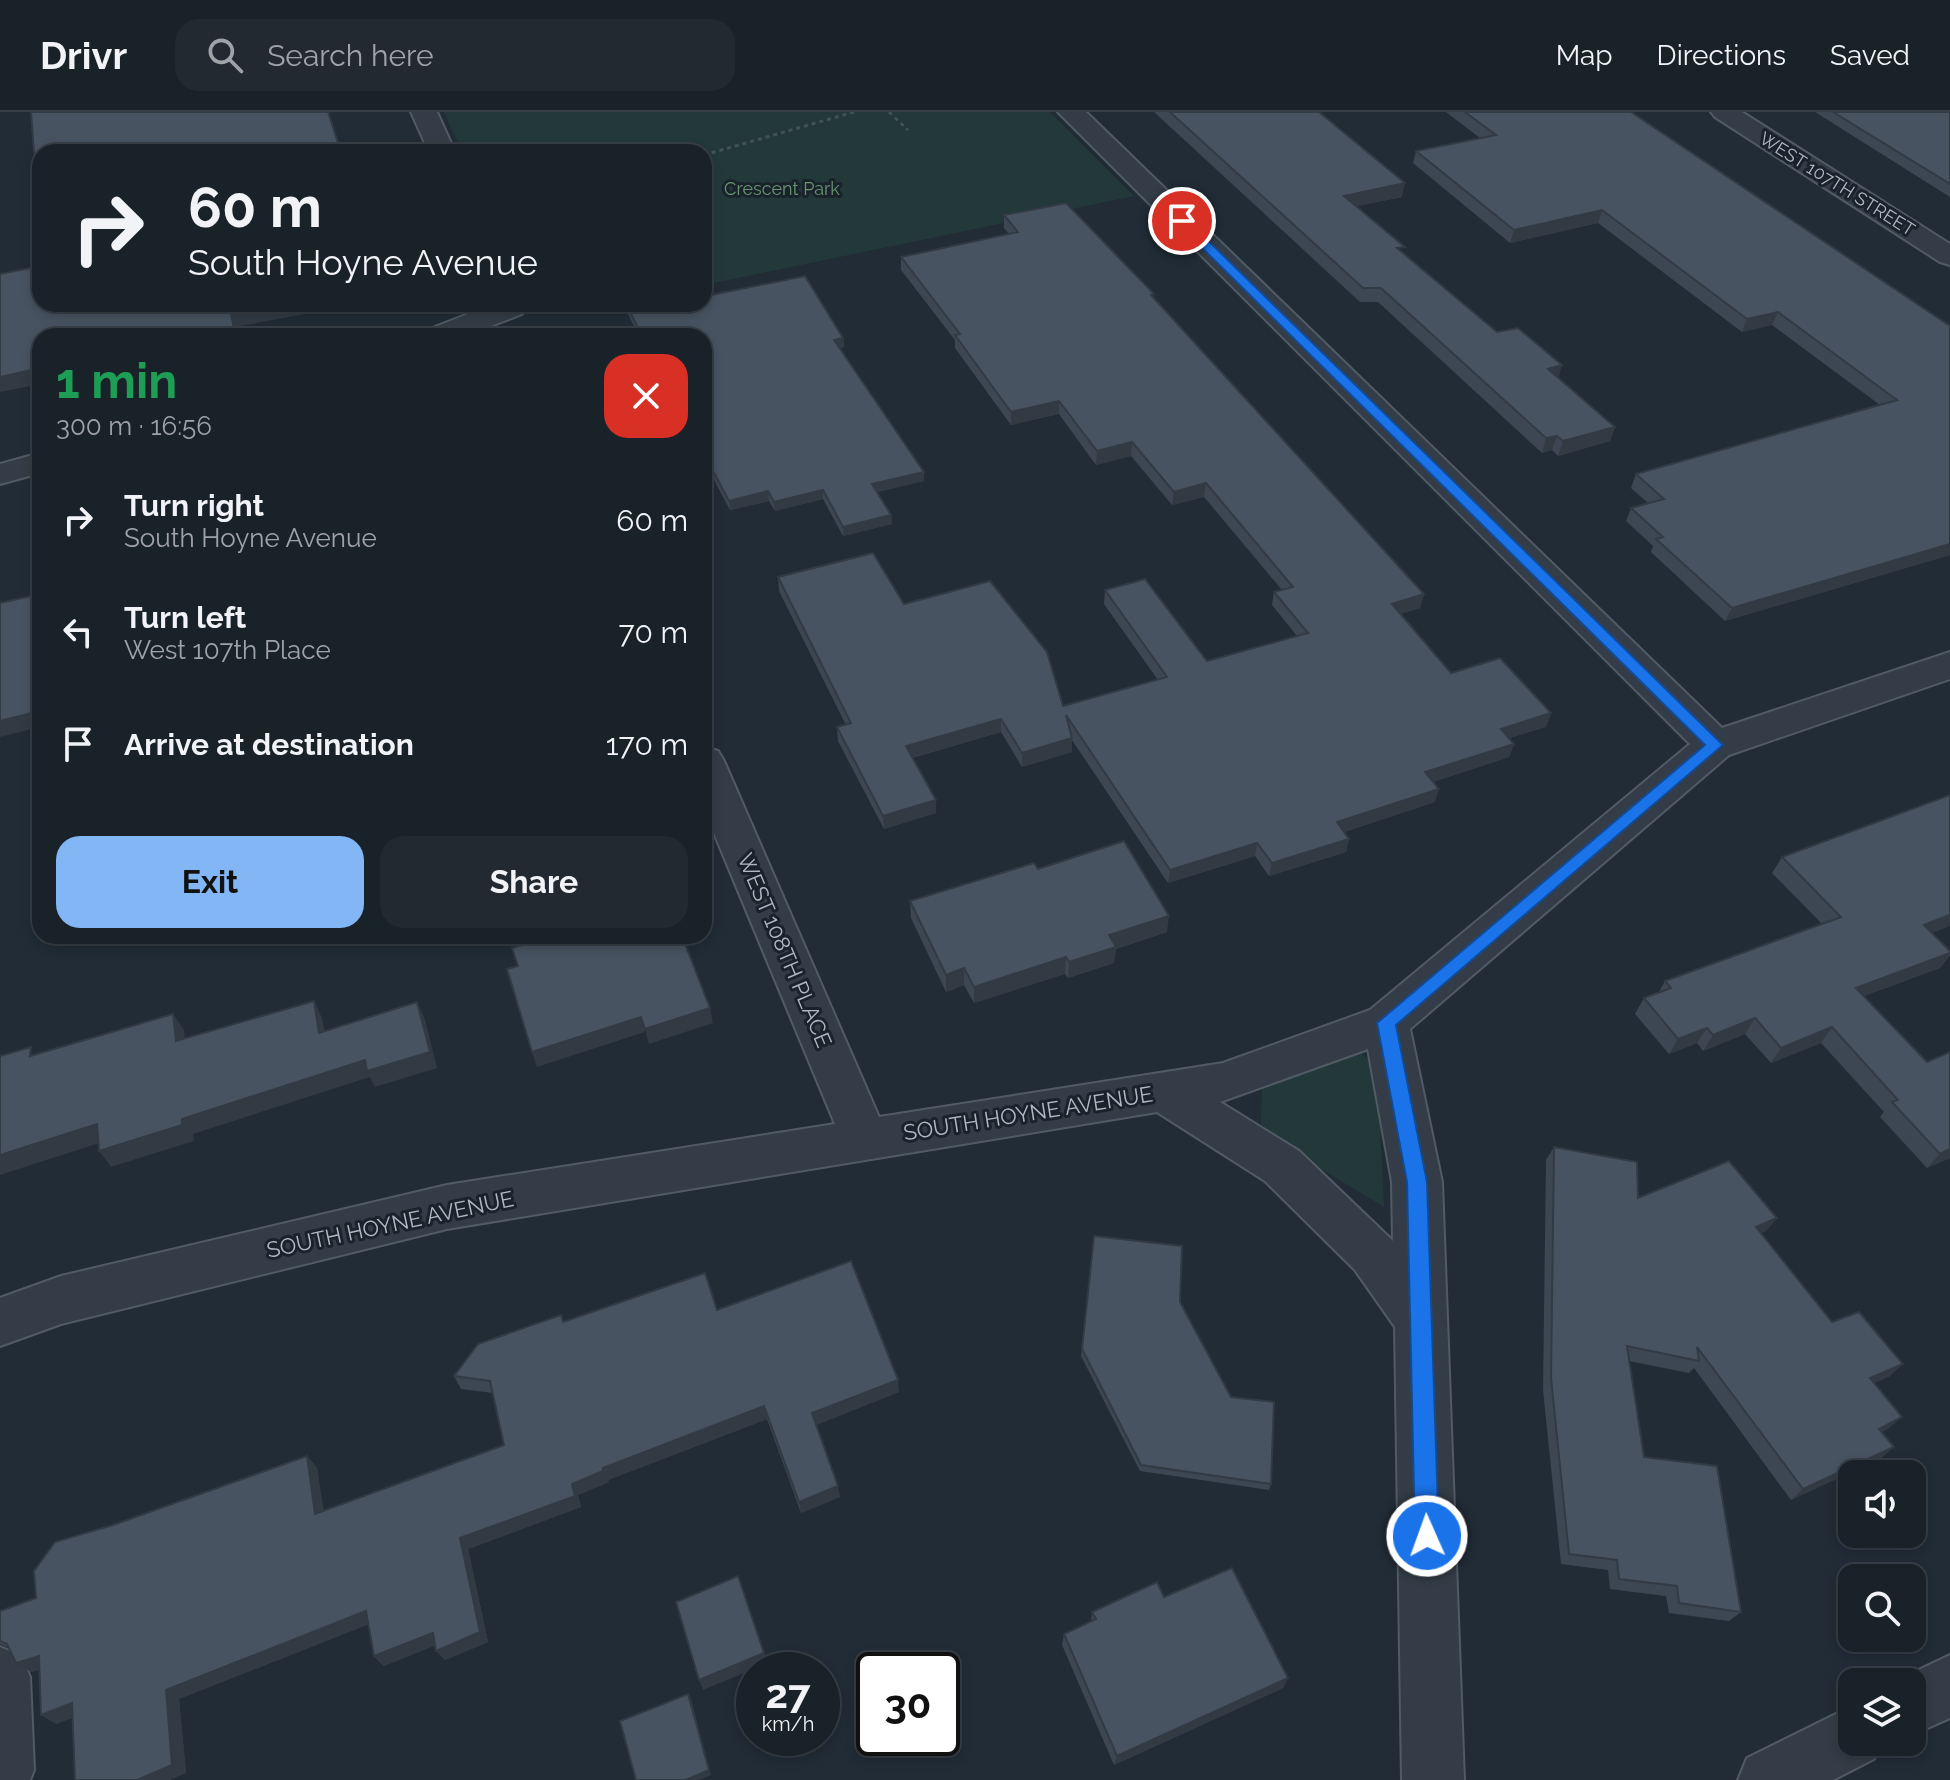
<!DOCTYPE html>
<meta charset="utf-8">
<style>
body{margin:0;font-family:Raleway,sans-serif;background:#222931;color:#f1f3f6;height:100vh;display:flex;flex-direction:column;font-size:30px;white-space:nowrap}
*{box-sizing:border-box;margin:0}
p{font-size:26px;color:#9fa3a8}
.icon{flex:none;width:44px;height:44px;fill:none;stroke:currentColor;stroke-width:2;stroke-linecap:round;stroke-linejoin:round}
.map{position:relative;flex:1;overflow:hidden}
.details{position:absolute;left:32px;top:216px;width:680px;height:616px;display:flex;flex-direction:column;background:#192129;border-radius:24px;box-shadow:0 4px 12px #0003,0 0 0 2px #373e46}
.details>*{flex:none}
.top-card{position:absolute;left:32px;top:32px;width:680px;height:168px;border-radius:24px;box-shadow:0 4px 12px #0003,0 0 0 2px #373e46;background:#192129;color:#f1f3f6;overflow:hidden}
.fabs{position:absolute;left:1838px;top:1348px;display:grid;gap:16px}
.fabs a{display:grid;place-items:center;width:88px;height:88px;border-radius:16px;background:#192129;box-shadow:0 4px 12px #0003,0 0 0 2px #373e46;font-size:40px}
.speed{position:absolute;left:736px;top:1540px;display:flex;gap:16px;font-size:40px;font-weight:700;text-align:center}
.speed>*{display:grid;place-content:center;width:104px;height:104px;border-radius:50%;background:#192129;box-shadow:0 4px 12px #0003,0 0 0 2px #373e46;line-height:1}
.speed small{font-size:20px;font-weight:400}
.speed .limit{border:4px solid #111;border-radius:12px;background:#fff;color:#111}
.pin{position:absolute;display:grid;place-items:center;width:68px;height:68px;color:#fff;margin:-34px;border:4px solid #fff;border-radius:50%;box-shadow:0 2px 8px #0007}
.me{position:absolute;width:88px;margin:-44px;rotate:358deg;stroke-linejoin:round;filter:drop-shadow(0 0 6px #0008)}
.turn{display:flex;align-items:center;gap:28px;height:168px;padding:0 24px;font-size:36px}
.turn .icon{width:104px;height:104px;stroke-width:2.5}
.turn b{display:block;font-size:56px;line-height:68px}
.round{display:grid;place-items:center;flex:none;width:84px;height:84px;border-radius:24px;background:#222931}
.head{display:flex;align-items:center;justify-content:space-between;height:136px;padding:0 24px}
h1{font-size:48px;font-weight:700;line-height:60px;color:#1e9e55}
.cta{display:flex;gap:16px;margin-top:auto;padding:16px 24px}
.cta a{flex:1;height:92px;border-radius:24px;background:#82b6f5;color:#111;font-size:32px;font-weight:700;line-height:92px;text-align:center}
.cta a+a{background:#222931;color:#f1f3f6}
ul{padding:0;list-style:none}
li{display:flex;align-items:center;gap:24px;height:112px;padding:0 24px}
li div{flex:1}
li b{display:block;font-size:30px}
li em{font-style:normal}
header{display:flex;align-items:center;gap:48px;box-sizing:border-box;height:112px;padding:0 40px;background:#192129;border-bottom:2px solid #373e46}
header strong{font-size:38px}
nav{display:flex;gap:44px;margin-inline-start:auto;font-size:28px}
.search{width:560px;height:72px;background:#222931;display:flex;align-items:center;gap:20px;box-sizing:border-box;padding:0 28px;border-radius:24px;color:#9fa3a8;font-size:30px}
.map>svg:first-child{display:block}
.green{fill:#233939}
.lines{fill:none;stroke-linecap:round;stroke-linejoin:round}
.minor-casing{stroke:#515b65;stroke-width:4}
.path{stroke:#405455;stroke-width:3;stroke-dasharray:4 4;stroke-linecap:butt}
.minor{fill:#343d47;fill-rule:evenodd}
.wall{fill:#3d4753}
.shaded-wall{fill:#323a44}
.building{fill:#475361;stroke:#323a44;stroke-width:2}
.route{fill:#1a73e8;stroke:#114b97;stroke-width:2}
.labels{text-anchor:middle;stroke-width:6;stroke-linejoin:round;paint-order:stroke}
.far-street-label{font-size:18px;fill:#aeb8c4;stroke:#1a222c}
.far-park-label{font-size:18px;fill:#67946e;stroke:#1a222c}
.street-label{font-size:22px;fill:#aeb8c4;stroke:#1a222c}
</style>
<header>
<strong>Drivr</strong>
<div class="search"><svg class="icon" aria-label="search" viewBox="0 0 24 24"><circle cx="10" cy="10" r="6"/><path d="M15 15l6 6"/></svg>Search here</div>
<nav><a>Map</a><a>Directions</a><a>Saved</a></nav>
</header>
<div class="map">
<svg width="1950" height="1668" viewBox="0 0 1950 1668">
<rect width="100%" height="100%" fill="#212c37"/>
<g class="green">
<polygon points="444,0 1050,0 1134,84 704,173 704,40 462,40"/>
<polygon points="1357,938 1377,955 1384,1095 1295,1041 1261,1012 1262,973"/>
</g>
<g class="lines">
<defs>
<g id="minor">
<polygon points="411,0 437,0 455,40 429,40"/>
<path d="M1058,0H1086L1722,616L1950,540V567L1729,643L1410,917L1442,1070L1464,1668H1402L1395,1215L1355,1158L1265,1069L1157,1000L447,1117L61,1212L0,1234V1186L61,1164L447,1073L835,1012L704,697V635L718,639L724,649L879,1005L1223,951L1370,898L1690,632ZM1368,937L1392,1070L1393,1129L1299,1039L1220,990Z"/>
<polygon points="1711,0 1742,0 1950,132 1950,153 1940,150 1715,5"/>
<polygon points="494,192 523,192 526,196 522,202 465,224 423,224 427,218"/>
<polygon points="40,341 40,361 0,372 0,352"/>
<polygon points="0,1535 21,1544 30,1565 34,1658 30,1668 0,1668"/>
<polygon points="1950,1543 1950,1606 1912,1623 1912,1570 1893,1570"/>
<polygon points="1852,1594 1852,1630 1881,1630 1874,1647 1833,1668 1738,1668 1747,1646"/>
</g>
</defs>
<use href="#minor" class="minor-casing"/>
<g class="path">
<polyline points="889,0 908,18"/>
<polyline points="704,43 854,0"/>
</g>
<use href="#minor" class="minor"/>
</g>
<g class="wall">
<polygon points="1154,0 1319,0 1402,85 1357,94 1404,142 1497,220 1558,265 1615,315 1610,329 1558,344 1552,338 1542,341 1378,190 1360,190"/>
<polygon points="1446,0 1631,0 1950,214 1950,443 1725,509 1651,440 1653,434 1626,409 1631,396 1648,391 1631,376 1636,362 1880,293 1772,213 1742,220 1598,111 1510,131 1413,51 1416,39 1480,26"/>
<polygon points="1815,0 1950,0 1950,85"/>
<polygon points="1004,103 1154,187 1424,482 1420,496 1400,502 1451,561 1551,601 1546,615 1509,626 1514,632 1509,645 1433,670 1435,690 1344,720 1349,727 1346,740 1269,764 1255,744 1168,771 1072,628 1072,640 1022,655 1001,620 912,646 936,688 936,701 884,717 838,629 837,615 846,613 779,479 778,465 904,492 1063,594 1158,568 1104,492 1105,478 1207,549 1297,524 1272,493 1274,480 1282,478 1204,385 1172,393 1131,344 1096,353 1059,302 1011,313 955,236 955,228 901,158 901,145 1009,122 1004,116"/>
<polygon points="711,183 843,226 844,235 840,236 924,369 877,380 891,403 892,412 843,424 823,387 775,399 769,389 730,398 704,349 704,224 639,224 623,192 704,192"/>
<polygon points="1782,745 1932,821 1950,839 1950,843 1940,856 1864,884 1950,1046 1927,1056 1880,1005 1884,1000 1821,931 1771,951 1745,922 1703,939 1697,931 1669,942 1635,902 1644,886 1659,880 1665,869 1822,812 1772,761"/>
<polygon points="1038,757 1167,820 1116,837 1114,851 1068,866 1065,862 974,891 964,873 946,880 911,806 910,789"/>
<polygon points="1554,1035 1638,1086 1777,1106 1766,1119 1761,1121 1832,1210 1890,1264 1874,1271 1889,1316 1882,1320 1894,1335 1881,1346 1791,1388 1694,1256 1689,1261 1629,1249 1644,1345 1741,1500 1729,1509 1669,1501 1666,1484 1610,1477 1608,1458 1561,1452 1543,1278 1546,1048"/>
<polygon points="1094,1124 1180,1190 1271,1372 1269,1378 1140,1359 1081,1244"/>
<polygon points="717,1198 899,1280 816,1313 840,1385 801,1401 767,1307 608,1368 609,1370 578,1383 581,1395 468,1437 488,1530 445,1548 435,1533 384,1554 374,1544 369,1512 179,1587 186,1661 169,1668 75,1668 72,1606 56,1612 39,1558 31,1560 16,1551 9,1536 0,1532 0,1499 36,1486 113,1413 307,1344 317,1356 323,1399 504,1333 493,1281 461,1277 454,1264 564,1210"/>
<polygon points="1092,1500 1288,1566 1283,1576 1114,1653 1062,1533 1064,1522 1091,1510"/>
</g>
<g class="shaded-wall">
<polygon points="1405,71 1402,85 1342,97 1344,84"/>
<polygon points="1602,98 1598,111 1510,131 1514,118"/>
<polygon points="280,192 324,192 326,198 236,215 238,224 192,224 231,202"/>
<polygon points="1778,200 1772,213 1742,220 1747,207"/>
<polygon points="843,226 844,235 835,237 834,228"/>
<polygon points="1562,253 1558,268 1548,257"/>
<polygon points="40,256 40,272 0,280 0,265"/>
<polygon points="1059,289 1059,302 1011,313 1011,300"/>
<polygon points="1615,315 1610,329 1558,344 1563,329"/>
<polygon points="1557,324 1552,338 1542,341 1546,326"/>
<polygon points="1132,330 1131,344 1096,353 1097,339"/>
<polygon points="924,360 924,369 872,381 872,372"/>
<polygon points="1206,371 1204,385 1172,393 1174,380"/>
<polygon points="823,378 823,387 775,399 774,390"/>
<polygon points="768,379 769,389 730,398 729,389"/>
<polygon points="891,403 892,412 843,424 843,415"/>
<polygon points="1950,432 1950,443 1725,509 1732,496"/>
<polygon points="1424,482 1420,496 1388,505 1392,492"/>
<polygon points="40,599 40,615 0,625 0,609"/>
<polygon points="1551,601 1546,615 1496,630 1501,617"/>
<polygon points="1001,607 1001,620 906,647 906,634"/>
<polygon points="1072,626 1072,640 1022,655 1022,641"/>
<polygon points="1514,632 1509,645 1421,674 1425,660"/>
<polygon points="1439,677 1435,690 1333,723 1337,710"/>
<polygon points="936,688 936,701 884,717 883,704"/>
<polygon points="1349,727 1346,740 1269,764 1272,751"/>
<polygon points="1257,731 1255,744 1168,771 1170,758"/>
<polygon points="1950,803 1950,814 1912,829 1924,813"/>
<polygon points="1169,804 1167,820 1116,837 1114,851 1068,866 1069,850 1109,823"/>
<polygon points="1950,841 1940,856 1845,891 1856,876"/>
<polygon points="1066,845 1065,862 974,891 974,875"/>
<polygon points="964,856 964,873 946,880 946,863"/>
<polygon points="314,889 322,906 328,937 319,921"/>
<polygon points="417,890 425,907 437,956 375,975 370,965 193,1022 194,1029 111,1055 99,1039 182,1007"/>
<polygon points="710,896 713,911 649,932 645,917"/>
<polygon points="173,902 184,918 187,945 176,929"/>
<polygon points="641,905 645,920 537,955 532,940"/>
<polygon points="1755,906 1745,922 1703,939 1713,923"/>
<polygon points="1832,915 1821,931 1771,951 1781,936"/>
<polygon points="1707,916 1697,931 1669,942 1678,927"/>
<polygon points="97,1012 109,1028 0,1063 0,1043"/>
<polygon points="1950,1037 1950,1046 1927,1056 1940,1042"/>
<polygon points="1777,1106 1766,1119 1746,1128 1756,1115"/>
<polygon points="1903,1252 1890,1264 1858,1278 1870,1266"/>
<polygon points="898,1268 899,1280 814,1314 812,1301"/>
<polygon points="764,1294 767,1307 608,1368 609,1370 578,1383 581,1395 468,1437 488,1530 445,1548 436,1539 460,1426 603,1356"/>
<polygon points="1902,1305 1889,1316 1866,1328 1879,1317"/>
<polygon points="1894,1335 1881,1346 1791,1388 1803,1377"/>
<polygon points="307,1344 317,1356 326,1413 315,1402"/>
<polygon points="838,1374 840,1385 801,1401 799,1390"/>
<polygon points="742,1476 768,1551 703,1578 699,1568"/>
<polygon points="366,1499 376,1509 179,1587 186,1661 169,1668 137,1668 166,1578"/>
<polygon points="433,1521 442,1531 384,1554 374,1544"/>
<polygon points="39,1544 54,1553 31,1560 16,1551"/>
<polygon points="1288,1566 1283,1576 1114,1653 1117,1644"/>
<polygon points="688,1582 691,1587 711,1663 699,1668 686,1668"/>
<polygon points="72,1591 86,1600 56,1612 41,1603"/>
</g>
<g class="building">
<polygon points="31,0 328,0 341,40 40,40 40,67 36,67"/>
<polygon points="1170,0 1319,0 1405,71 1344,84 1405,135 1397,136 1497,220 1518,216 1562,253 1548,257 1615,315 1563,329 1557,324 1546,326 1381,176 1363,176"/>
<polygon points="1465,0 1631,0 1950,214 1950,432 1732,496 1656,427 1663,425 1631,396 1664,387 1636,362 1897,288 1778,200 1747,207 1602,98 1514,118 1416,39 1496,23"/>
<polygon points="1833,0 1950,0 1950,72"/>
<polygon points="1066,91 1154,182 1151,183 1424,482 1392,492 1451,561 1500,546 1551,601 1501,617 1514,632 1425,660 1439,677 1337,710 1349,727 1272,751 1257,731 1170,758 1066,603 1072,626 1022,641 1001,607 906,634 936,688 883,704 837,615 851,611 778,465 873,441 904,492 990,469 1047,540 1063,594 1167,565 1105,478 1145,467 1207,549 1308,521 1274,480 1293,475 1206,371 1174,380 1132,330 1097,339 1059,289 1011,300 955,223 960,222 901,145 1018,120 1004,103"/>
<polygon points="40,154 40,192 280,192 231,202 234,216 192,224 40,224 40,256 0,265 0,162"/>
<polygon points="805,164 843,226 834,228 924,360 872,372 891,403 843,415 823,378 774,390 768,379 729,389 704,342 704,224 642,224 626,192 704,192 704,170 711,183"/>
<polygon points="40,482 40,599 0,609 0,491"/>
<polygon points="1950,683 1950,803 1924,813 1950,839 1950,841 1856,876 1927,950 1950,940 1950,1037 1940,1042 1892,990 1898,988 1832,915 1781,936 1755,906 1713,923 1707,916 1678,927 1644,886 1671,876 1665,869 1841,805 1782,745"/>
<polygon points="1124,729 1169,804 1109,823 1116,835 1069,850 1066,845 974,875 964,856 946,863 910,789 1034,751 1038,757"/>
<polygon points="553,824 682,824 710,896 645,917 641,905 532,940 507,857 518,854 512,836"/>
<polygon points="314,889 319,921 417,890 430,940 367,959 365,948 182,1007 182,1013 99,1039 97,1012 0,1043 0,944 31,935 30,944 173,902 176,929"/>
<polygon points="1554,1035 1637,1050 1638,1086 1729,1049 1777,1106 1756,1115 1832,1210 1859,1200 1903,1252 1870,1266 1902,1305 1879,1317 1894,1335 1803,1377 1697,1235 1699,1249 1627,1234 1644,1345 1717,1354 1741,1500 1679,1491 1677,1474 1619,1467 1617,1448 1569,1442 1551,1266"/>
<polygon points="1094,1124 1182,1134 1180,1190 1231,1285 1274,1290 1271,1372 1141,1353 1082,1237"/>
<polygon points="851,1149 898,1268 812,1301 838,1374 799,1390 764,1294 603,1356 603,1359 572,1372 575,1384 460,1426 480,1520 436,1539 433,1521 374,1544 366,1499 166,1578 172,1653 137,1668 75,1668 72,1591 41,1603 39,1544 16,1551 7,1532 0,1529 0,1499 36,1486 34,1459 55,1430 113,1413 307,1344 315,1402 504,1333 490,1269 454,1264 478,1232 561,1203 563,1210 705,1161 717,1198"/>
<polygon points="1232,1456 1288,1566 1117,1644 1064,1522 1096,1507 1092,1500 1157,1470 1164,1485"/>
<polygon points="738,1464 764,1541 699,1568 676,1490"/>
<polygon points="688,1582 709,1658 686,1668 636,1668 620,1609"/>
</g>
<polygon class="route" points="1178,107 1186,107 1723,633 1396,913 1427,1070 1439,1424 1435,1432 1427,1435 1419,1432 1415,1424 1407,1070 1377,911 1705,633 1178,112"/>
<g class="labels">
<g class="far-street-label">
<text transform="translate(1837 72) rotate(32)" y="6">WEST 107TH STREET</text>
</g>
<g class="far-park-label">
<text x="782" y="83">Crescent Park</text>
</g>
<g class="street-label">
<text transform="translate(785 838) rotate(67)" y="8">WEST 108TH PLACE</text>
<text transform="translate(1028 1001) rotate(-9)" y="8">SOUTH HOYNE AVENUE</text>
<text transform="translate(390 1112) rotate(-12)" y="8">SOUTH HOYNE AVENUE</text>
</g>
</g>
</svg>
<div class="fabs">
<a><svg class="icon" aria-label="sound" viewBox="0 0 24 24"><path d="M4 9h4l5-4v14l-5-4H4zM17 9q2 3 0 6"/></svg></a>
<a><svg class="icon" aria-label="search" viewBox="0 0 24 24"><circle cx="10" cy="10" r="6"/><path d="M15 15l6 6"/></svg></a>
<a><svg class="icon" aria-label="layers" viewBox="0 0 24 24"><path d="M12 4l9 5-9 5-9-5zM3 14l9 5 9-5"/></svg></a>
</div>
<div class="speed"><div>27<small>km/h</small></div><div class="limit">30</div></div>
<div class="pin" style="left:1182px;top:109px;background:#d93025"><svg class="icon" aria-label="arrive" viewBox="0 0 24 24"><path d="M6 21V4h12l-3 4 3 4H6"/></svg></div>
<svg class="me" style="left:1427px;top:1424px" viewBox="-20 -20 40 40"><circle r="17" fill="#1a73e8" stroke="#fff" stroke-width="3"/><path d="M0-11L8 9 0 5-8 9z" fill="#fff"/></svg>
<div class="top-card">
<div class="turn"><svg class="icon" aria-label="right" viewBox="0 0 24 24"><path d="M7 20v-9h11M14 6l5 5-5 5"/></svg><div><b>60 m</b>South Hoyne Avenue</div></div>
</div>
<section class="details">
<div class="head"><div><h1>1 min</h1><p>300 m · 16:56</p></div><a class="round" style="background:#d93025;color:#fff"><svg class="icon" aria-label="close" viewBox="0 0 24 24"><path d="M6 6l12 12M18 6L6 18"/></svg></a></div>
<ul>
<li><svg class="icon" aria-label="right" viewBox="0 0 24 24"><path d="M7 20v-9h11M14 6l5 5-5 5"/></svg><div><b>Turn right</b><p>South Hoyne Avenue</p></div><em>60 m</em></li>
<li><svg class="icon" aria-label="left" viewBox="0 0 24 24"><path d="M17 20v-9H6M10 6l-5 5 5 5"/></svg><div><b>Turn left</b><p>West 107th Place</p></div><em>70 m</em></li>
<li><svg class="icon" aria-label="arrive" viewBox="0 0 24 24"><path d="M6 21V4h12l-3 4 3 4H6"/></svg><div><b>Arrive at destination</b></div><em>170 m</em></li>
</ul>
<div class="cta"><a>Exit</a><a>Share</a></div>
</section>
</div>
